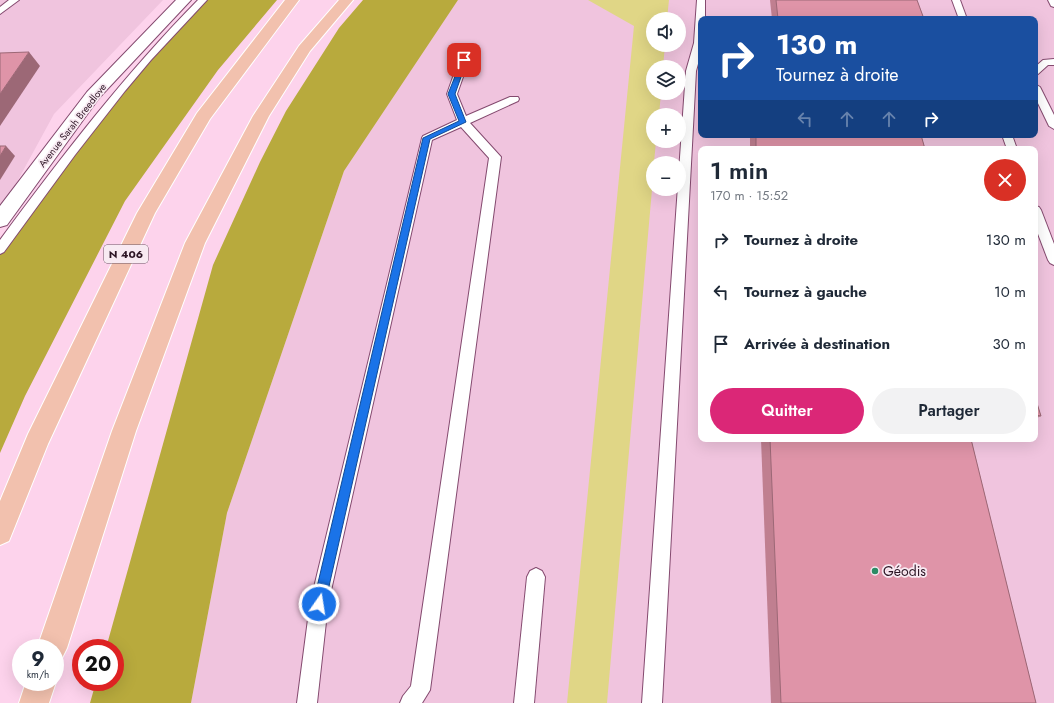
<!DOCTYPE html>
<html lang="fr">
<meta charset="utf-8">
<style>
body{margin:0;font-family:Jost,sans-serif;background:#f2f2f3;color:#1f2937;height:100vh;display:flex;flex-direction:column;font-size:15px;white-space:nowrap}
*{box-sizing:border-box;margin:0}
p{font-size:13px;color:#747a83}
.icon{flex:none;width:22px;height:22px;fill:none;stroke:currentColor;stroke-width:2;stroke-linecap:round;stroke-linejoin:round}
.map{position:relative;flex:1;overflow:hidden}
.details{position:absolute;left:698px;top:146px;width:340px;height:296px;display:flex;flex-direction:column;background:#fff;border-radius:8px;box-shadow:0 4px 16px #0002}
.details>*{flex:none}
.banner{position:absolute;left:698px;top:16px;width:340px;height:122px;border-radius:8px;box-shadow:0 4px 16px #0002;background:#1a4fa0;color:#fff;overflow:hidden}
.controls{position:absolute;left:646px;top:12px;display:grid;gap:8px}
.controls a{display:grid;place-items:center;width:40px;height:40px;border-radius:50%;background:#fff;box-shadow:0 4px 16px #0002;font-size:20px}
.speed{position:absolute;left:12px;top:639px;display:flex;gap:8px;font-size:20px;font-weight:700;text-align:center}
.speed>*{display:grid;place-content:center;width:52px;height:52px;border-radius:50%;background:#fff;box-shadow:0 4px 16px #0002;line-height:1}
.speed small{font-size:10px;font-weight:400}
.speed .limit{border:6px solid #d22;background:#fff;color:#111}
.pin{position:absolute;display:grid;place-items:center;width:34px;height:34px;color:#fff;margin:-17px;border-radius:8px;box-shadow:0 2px 6px #0006}
.me{position:absolute;width:44px;margin:-22px;rotate:13deg;stroke-linejoin:round;filter:drop-shadow(0 0 3px #0008)}
.turn{display:flex;align-items:center;gap:14px;height:84px;padding:0 12px;font-size:18px}
.turn .icon{width:52px;height:52px;stroke-width:2.5}
.turn b{display:block;font-size:28px;line-height:34px}
.lanes{display:flex;align-items:center;height:38px;padding:0 12px;background:#0003;justify-content:center;gap:20px;direction:ltr}
.lanes .off{opacity:.35}
.round{display:grid;place-items:center;flex:none;width:42px;height:42px;border-radius:21px;background:#f2f2f3}
.headline{display:flex;align-items:center;justify-content:space-between;height:68px;padding:0 12px}
h1{font-size:24px;font-weight:600;line-height:30px}
.action{display:flex;gap:8px;margin-top:auto;padding:8px 12px}
.action a{flex:1;height:46px;border-radius:24px;background:#db2777;color:#fff;font-size:16px;font-weight:600;line-height:46px;text-align:center}
.action a+a{background:#f2f2f3;color:#1f2937}
ul{padding:0;list-style:none}
li{display:flex;align-items:center;gap:12px;height:52px;padding:0 12px}
li div{flex:1}
li b{display:block;font-size:15px}
li em{font-style:normal}
.map>svg:first-child{display:block}
.built{fill:#f0c4de;fill-rule:evenodd}
.green{fill:#e0d686}
.forest{fill:#b8aa3d}
.lines{fill:none;stroke-linecap:round;stroke-linejoin:round}
.lane-casing{stroke:#844a6f;stroke-width:2}
.secondary-casing{stroke:#844a6f;stroke-width:2}
.highway-casing{stroke:#fff;stroke-width:2}
.lane{fill:#fff;fill-rule:evenodd}
.secondary{fill:#fff;fill-rule:evenodd}
.highway{fill:#f2c1ae;fill-rule:evenodd}
.wall{fill:#c07f90}
.shaded-wall{fill:#9c6876}
.building{fill:#df94a8;stroke:#9c6876}
.route{fill:#1a73e8;stroke:#114b97}
.poi-dot{fill:#2b8b64;stroke:#f8eaf2;stroke-width:1.5}
.labels{text-anchor:middle;stroke-width:3.5;stroke-linejoin:round;paint-order:stroke}
.far-street-label{font-size:10px;fill:#2c1424;stroke:#f8eaf2}
.shield{fill:#f8eaf2;stroke:#695462;stroke-width:1}
.shield-label{font-size:11px;font-weight:bold;fill:#2c1424}
.near-poi-label{font-size:14px;fill:#2c1424;stroke:#f8eaf2;text-anchor:start}
</style>
<div class="map">
<svg width="1054" height="703" viewBox="0 0 1054 703">
<rect width="100%" height="100%" fill="#fdd3ec"/>
<g class="built">
<polygon points="0,0 163,0 54,114 0,213"/>
<path d="M458,0H1054V703H191L227,513L344,171ZM653,19H679V45H653ZM701,19H1035V135H701ZM653,67H679V93H653ZM653,115H679V141H653ZM701,149H1035V439H701ZM653,163H679V189H653Z"/>
</g>
<polygon class="green" points="588,0 669,0 667,19 653,19 653,45 665,45 663,67 653,67 653,93 661,93 659,115 653,115 653,141 656,141 654,163 653,163 653,178 607,703 567,703 634,26"/>
<g class="forest">
<polygon points="203,0 277,0 218,70 125,201 25,396 0,453 0,249 91,126"/>
<polygon points="363,0 458,0 344,171 227,513 191,703 90,703 96,682 115,682 115,648 106,648 213,265 260,162 286,111 339,28"/>
</g>
<g class="lines">
<defs>
<g id="lane">
<polygon points="9,0 19,0 0,14 0,7"/>
<path d="M198,0H207L151,60L125,91L75,155L4,252L0,254V240C62,156 125,74 198,0Z"/>
<polygon points="697,0 705,0 705,19 701,19 701,53 696,71 662,703 642,703 686,71 694,43"/>
<polygon points="952,0 960,0 967,19 959,19"/>
<polygon points="1048,0 1054,0 1054,7 1051,6"/>
<polygon points="464,57 469,60 457,94 466,116 510,97 518,97 519,99 518,101 470,123 501,157 430,690 422,703 400,703 403,696 411,686 489,158 461,127 432,140 328,604 317,703 297,703 310,604 422,138 423,136 457,120 447,94 459,60"/>
<polygon points="1054,59 1054,65 1048,65 1038,74 1035,75 1035,67 1043,60"/>
<polygon points="1035,84 1040,87 1054,115 1054,129 1049,126 1035,97"/>
<polygon points="1002,135 1012,135 1017,149 1007,149"/>
<polygon points="1035,206 1039,207 1041,210 1054,244 1054,265 1050,263 1048,260 1035,226"/>
<polygon points="536,568 542,571 545,577 534,703 514,703 527,577 530,571"/>
</g>
<polygon id="secondary" points="176,0 191,0 99,98 7,225 0,227 0,206 87,92"/>
<g id="highway">
<polygon points="285,0 299,0 210,119 155,213 48,444 9,541 0,545 0,501 28,434 137,213 197,113"/>
<polygon points="339,0 353,0 310,51 269,116 205,243 136,431 67,648 62,658 55,661 55,648 37,648 112,431 185,243 253,116 299,46"/>
<polygon points="55,680 56,682 49,703 19,703 26,682 55,682"/>
</g>
</defs>
<use href="#lane" class="lane-casing"/>
<use href="#secondary" class="secondary-casing"/>
<use href="#highway" class="highway-casing"/>
<use href="#lane" class="lane"/>
<use href="#secondary" class="secondary"/>
<use href="#highway" class="highway"/>
</g>
<g class="wall">
<polygon points="770,0 917,0 924,19 772,19"/>
<polygon points="750,135 921,135 925,149 750,149"/>
<polygon points="1035,397 1041,416 1035,419"/>
<polygon points="761,439 971,439 1036,703 771,703"/>
</g>
<g class="shaded-wall">
<polygon points="29,52 40,66 0,126 0,94"/>
<polygon points="6,146 15,156 0,180 0,156"/>
</g>
<g class="building">
<polygon points="776,0 917,0 924,19 778,19"/>
<polygon points="29,52 0,94 0,53"/>
<polygon points="756,135 921,135 925,149 756,149"/>
<polygon points="0,146 6,146 0,156"/>
<polygon points="1035,397 1041,416 1035,415"/>
<polygon points="770,439 971,439 1036,703 781,703"/>
</g>
<polygon class="route" points="462,59 467,60 455,94 466,122 430,139 325,604 323,608 319,610 315,608 313,604 423,138 459,121 448,94"/>
<circle class="poi-dot" cx="875" cy="571" r="4"/>
<g class="labels">
<g class="far-street-label">
<text transform="translate(72 125) rotate(-52)" y="4">Avenue Sarah Breedlove</text>
</g>
<rect class="shield" x="104" y="245" width="44" height="18" rx="3"/>
<g class="shield-label">
<text x="126" y="258">N 406</text>
</g>
<g class="near-poi-label">
<text x="883" y="576">Géodis</text>
</g>
</g>
</svg>
<div class="controls">
<a><svg class="icon" aria-label="sound" viewBox="0 0 24 24"><path d="M4 9h4l5-4v14l-5-4H4zM17 9q2 3 0 6"/></svg></a>
<a><svg class="icon" aria-label="layers" viewBox="0 0 24 24"><path d="M12 4l9 5-9 5-9-5zM3 14l9 5 9-5"/></svg></a>
<a>+</a>
<a>−</a>
</div>
<div class="speed"><div>9<small>km/h</small></div><div class="limit">20</div></div>
<div class="pin" style="left:464px;top:60px;background:#d93025"><svg class="icon" aria-label="arrive" viewBox="0 0 24 24"><path d="M6 21V4h12l-3 4 3 4H6"/></svg></div>
<svg class="me" style="left:319px;top:604px" viewBox="-20 -20 40 40"><circle r="17" fill="#1a73e8" stroke="#fff" stroke-width="3"/><path d="M0-11L8 9 0 5-8 9z" fill="#fff"/></svg>
<div class="banner">
<div class="turn"><svg class="icon" aria-label="right" viewBox="0 0 24 24"><path d="M7 20v-9h11M14 6l5 5-5 5"/></svg><div><b>130 m</b>Tournez à droite</div></div>
<div class="lanes"><svg class="icon off" aria-label="left" viewBox="0 0 24 24"><path d="M17 20v-9H6M10 6l-5 5 5 5"/></svg><svg class="icon off" aria-label="ahead" viewBox="0 0 24 24"><path d="M12 20V5M6 11l6-6 6 6"/></svg><svg class="icon off" aria-label="ahead" viewBox="0 0 24 24"><path d="M12 20V5M6 11l6-6 6 6"/></svg><svg class="icon" aria-label="right" viewBox="0 0 24 24"><path d="M7 20v-9h11M14 6l5 5-5 5"/></svg></div>
</div>
<section class="details">
<div class="headline"><div><h1>1 min</h1><p>170 m · 15:52</p></div><a class="round" style="background:#d93025;color:#fff"><svg class="icon" aria-label="close" viewBox="0 0 24 24"><path d="M6 6l12 12M18 6L6 18"/></svg></a></div>
<ul>
<li><svg class="icon" aria-label="right" viewBox="0 0 24 24"><path d="M7 20v-9h11M14 6l5 5-5 5"/></svg><div><b>Tournez à droite</b></div><em>130 m</em></li>
<li><svg class="icon" aria-label="left" viewBox="0 0 24 24"><path d="M17 20v-9H6M10 6l-5 5 5 5"/></svg><div><b>Tournez à gauche</b></div><em>10 m</em></li>
<li><svg class="icon" aria-label="arrive" viewBox="0 0 24 24"><path d="M6 21V4h12l-3 4 3 4H6"/></svg><div><b>Arrivée à destination</b></div><em>30 m</em></li>
</ul>
<div class="action"><a>Quitter</a><a>Partager</a></div>
</section>
</div>
